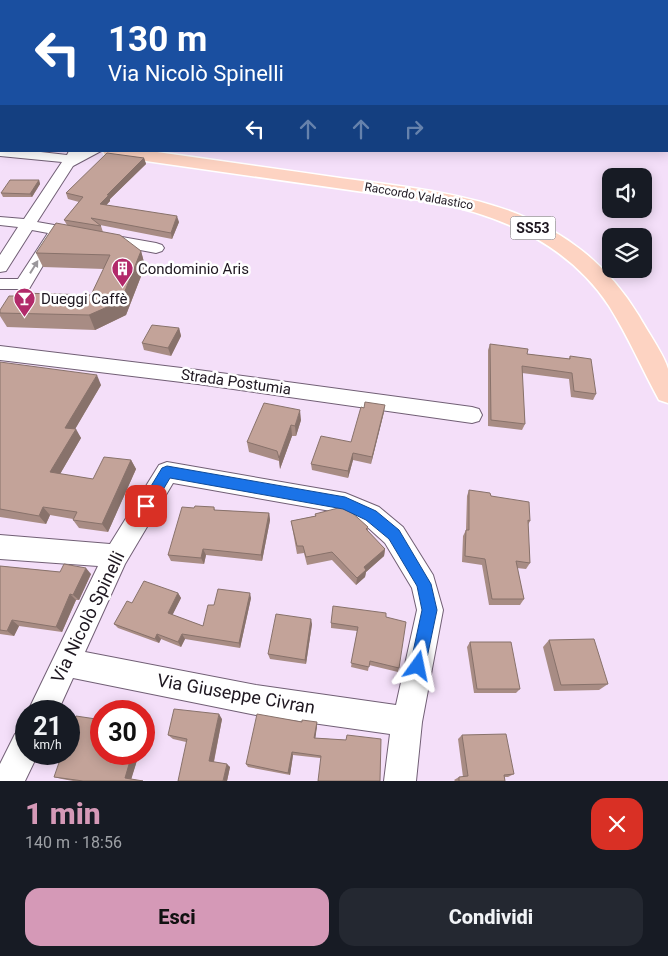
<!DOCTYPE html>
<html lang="it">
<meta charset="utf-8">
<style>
body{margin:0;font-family:Roboto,sans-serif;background:#242831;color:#f1f3f6;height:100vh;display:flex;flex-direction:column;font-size:19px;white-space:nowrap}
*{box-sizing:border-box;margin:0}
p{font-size:16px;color:#9ea1a6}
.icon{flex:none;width:28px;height:28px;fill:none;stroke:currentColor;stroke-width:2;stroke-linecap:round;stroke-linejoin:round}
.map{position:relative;height:781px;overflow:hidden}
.details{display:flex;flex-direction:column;background:#171b24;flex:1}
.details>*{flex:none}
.banner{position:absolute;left:0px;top:0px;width:669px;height:152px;box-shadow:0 2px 12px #0003;background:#1a4fa0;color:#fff;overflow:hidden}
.controls{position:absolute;left:602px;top:168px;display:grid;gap:10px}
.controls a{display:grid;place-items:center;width:50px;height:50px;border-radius:10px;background:#171b24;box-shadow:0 2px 12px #0003;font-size:25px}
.speed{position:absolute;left:15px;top:700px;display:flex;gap:10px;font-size:25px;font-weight:700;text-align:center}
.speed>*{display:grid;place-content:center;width:65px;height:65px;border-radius:50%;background:#171b24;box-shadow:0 2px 12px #0003;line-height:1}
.speed small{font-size:12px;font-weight:400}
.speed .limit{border:8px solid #d22;background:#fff;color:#111}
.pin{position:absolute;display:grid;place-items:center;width:42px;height:42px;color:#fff;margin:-21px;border-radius:10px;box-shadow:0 2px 8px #0006}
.me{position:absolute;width:55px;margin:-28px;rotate:12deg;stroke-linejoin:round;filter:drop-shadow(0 0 4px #0008)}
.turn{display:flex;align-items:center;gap:18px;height:105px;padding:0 25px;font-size:22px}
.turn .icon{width:65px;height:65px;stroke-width:2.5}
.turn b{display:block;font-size:35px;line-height:42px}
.lanes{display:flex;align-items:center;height:48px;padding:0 25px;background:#0003;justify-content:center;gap:25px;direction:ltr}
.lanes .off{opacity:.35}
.round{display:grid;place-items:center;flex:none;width:52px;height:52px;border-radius:15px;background:#242831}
.head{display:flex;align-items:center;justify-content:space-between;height:85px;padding:0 25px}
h1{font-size:30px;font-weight:800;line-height:38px;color:#d599b7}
.primary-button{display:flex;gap:10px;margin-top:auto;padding:10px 25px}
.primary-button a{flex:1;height:58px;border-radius:15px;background:#d599b7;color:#111;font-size:20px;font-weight:800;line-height:58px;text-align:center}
.primary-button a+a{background:#242831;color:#f1f3f6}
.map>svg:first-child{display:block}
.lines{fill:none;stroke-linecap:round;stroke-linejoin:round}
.minor-casing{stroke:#715f75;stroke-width:2}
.major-casing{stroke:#fff;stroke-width:3}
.minor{fill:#fff;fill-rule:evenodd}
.major{fill:#fdd3c2;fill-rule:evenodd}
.wall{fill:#a88c84}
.shaded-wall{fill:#88726b}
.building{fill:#c3a399;stroke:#88726b}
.oneway{fill:#9a979b}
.route{fill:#1a73e8;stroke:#114b97}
.labels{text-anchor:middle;stroke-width:5;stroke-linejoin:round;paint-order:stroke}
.far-street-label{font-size:12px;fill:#1e1720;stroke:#fff}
.shield{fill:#fff;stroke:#625d63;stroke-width:1}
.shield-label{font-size:14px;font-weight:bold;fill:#1e1720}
.poi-label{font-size:15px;fill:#1e1720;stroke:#fff;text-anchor:start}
.street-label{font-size:15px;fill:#1e1720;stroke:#fff}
.near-street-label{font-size:18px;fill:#1e1720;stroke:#fff}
</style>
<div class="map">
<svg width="668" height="781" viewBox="0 0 668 781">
<rect width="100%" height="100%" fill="#f4dff9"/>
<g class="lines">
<defs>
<g id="minor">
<rect x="0" y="31" width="1" height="6"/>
<polygon points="0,148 1,151 32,151 67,155 69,151 101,151 73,166 37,222 156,243 162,245 164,248 162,251 156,253 61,235 29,289 0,289 0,279 18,279 48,233 32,230 6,271 0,272 0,255 18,227 0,225 0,217 24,219 62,162 0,156"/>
<polygon points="0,346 198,370 472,407 479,409 482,415 479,421 472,423 198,384 0,360"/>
<path d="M167,462L345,493L379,507L403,527L433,575L443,610L422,722L416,781H384L390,734L256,715L73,678L58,711H28L98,566L0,559V535L110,544L159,465ZM173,483L342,513L363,523L385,543L412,588L417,610L396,705L256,685L85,652L125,564Z"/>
<polygon points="26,730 26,754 38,754 25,781 0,781 0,764 15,734"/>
</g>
<path id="major" d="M103,151H150C213,160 277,169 340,178C460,194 570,203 639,316C646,329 665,356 668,369C668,379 668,393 668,403L659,400C642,369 628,336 609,306C569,245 503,216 434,202L111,156L105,155Z"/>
</defs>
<use href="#minor" class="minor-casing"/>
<use href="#major" class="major-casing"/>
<use href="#minor" class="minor"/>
<use href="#major" class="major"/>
</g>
<g class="wall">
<polygon points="113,0 164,0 162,1 113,1"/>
<polygon points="144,158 146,164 110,199 110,201 106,205 179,222 172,239 100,225 101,226 103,232 141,251 145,266 126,315 95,330 7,327 0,316 0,310 18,296 91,295 104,269 43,267 36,253 67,225 64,220 79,202 68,199 66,193"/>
<polygon points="39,180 40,184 32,197 3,197 1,193"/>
<polygon points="179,328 181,336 171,356 144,350 142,343"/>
<polygon points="490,344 527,354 569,359 570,356 596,394 593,400 571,397 569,379 522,373 525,424 522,430 488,426 488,350"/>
<polygon points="0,362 101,385 75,429 81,438 60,474 93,479 131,460 136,469 108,532 79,528 73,520 73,519 50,515 46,524 0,517"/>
<polygon points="384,412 371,464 353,460 348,478 312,470 311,464 351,442"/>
<polygon points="301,420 296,436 292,436 280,469 279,461 249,452 247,442"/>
<polygon points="469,490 491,496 530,521 528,525 530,563 526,569 517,568 524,599 520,605 489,605 482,565 462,562 463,536 466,530 467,496"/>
<polygon points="214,507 215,510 269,513 270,520 262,561 206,555 204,564 171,561 168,555 194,508"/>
<polygon points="315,514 368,527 368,532 385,549 384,556 366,572 365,577 356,585 332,560 307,565 304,553 297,554 291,521 315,516"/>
<polygon points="0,566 60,572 91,574 79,600 76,600 62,632 19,626 14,636 0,634"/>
<polygon points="178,593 181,598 172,615 203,626 214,605 251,598 240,648 185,639 181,647 161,639 159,643 118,628 114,624 132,603"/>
<polygon points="386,617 399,668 398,672 369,665 368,671 351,667 357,631 331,628 331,623"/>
<polygon points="312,624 306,664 270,659 268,654"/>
<polygon points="549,640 608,684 599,690 554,691 543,647"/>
<polygon points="470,642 520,689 516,693 474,693 467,647"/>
<polygon points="222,719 214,762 230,767 227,781 186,742 173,739 168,735"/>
<polygon points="302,722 317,722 317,726 315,738 346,740 381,739 320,758 293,755 290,775 248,767 246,764"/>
<polygon points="462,735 514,774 508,777 505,777 505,781 455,781 454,780 459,777 463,777 458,739"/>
<polygon points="101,754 139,754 131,779 143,781 73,781 62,779 54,777"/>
</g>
<g class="shaded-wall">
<polygon points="144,158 146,164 110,199 110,201 102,210 100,204 107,195"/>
<polygon points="39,180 40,184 32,197 30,194"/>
<polygon points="177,216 179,222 172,239 171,233"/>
<polygon points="141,251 145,266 126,315 95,330 89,315"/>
<polygon points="179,328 181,336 171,356 168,348"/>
<polygon points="97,375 101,385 71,436 65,428"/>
<polygon points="385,405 384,412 371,464 372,457"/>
<polygon points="300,410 301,420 296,436 295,426"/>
<polygon points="291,425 292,436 280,469 279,458"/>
<polygon points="76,429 81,438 56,481 50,472"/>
<polygon points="353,453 353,460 348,478 348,471"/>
<polygon points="131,460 136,469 108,532 102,524"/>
<polygon points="43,507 50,515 46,524 39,516"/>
<polygon points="269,513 270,520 262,561 261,555"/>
<polygon points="203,549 206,555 204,564 201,558"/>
<polygon points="385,549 384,556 366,572 365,577 356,585 357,578 364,567"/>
<polygon points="86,568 91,574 79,600 73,595"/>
<polygon points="178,593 181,598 171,618 168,613"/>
<polygon points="250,593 251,598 240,648 239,643"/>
<polygon points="70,594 76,600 62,632 56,627"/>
<polygon points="311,619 312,624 306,664 305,660"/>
<polygon points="12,620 19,626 14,636 7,631"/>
<polygon points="157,634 161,639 159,643 155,639"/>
<polygon points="182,634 185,639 181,647 178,642"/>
<polygon points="219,714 222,719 213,765 209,761"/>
<polygon points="144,722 147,724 144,736"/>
<polygon points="317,722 317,726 315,741 314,738"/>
<polygon points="292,752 293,755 290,775 288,773"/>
<polygon points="132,754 139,754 131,780 125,778"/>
<polygon points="227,764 230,767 227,781 223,781"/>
</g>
<g class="building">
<polygon points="195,0 249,0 248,1 194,1"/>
<polygon points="107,153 144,158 107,195 109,195 100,204 177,216 171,233 91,218 101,226 64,220 83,197 66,193"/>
<polygon points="10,180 39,180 30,194 1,193"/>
<polygon points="56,223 120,235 141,251 121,301 89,315 0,313 0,310 9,296 18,296 20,293 91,295 110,255 36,253"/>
<polygon points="152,325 179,328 168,348 142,343"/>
<polygon points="490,344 528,349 527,354 570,359 570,356 591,359 596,394 574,391 572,373 522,366 525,424 491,420"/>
<polygon points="0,362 97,375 65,428 76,429 50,472 93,479 104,457 131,460 102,524 73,520 77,512 43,507 39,516 0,509"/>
<polygon points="365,402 385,405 372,457 353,453 348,471 311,464 321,436 351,442 361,407 364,408"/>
<polygon points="264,403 300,410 295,426 291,425 279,458 277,451 247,442"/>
<polygon points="469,490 490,493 491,496 529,502 530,521 528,520 530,563 516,561 524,599 492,599 485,559 465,556 466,530 469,530"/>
<polygon points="195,506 214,507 214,510 269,513 261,555 203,549 201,558 168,555 182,507 194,508"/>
<polygon points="342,507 349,510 368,527 366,529 385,549 364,567 366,570 357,578 332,552 306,557 303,546 297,546 291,521 316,516 315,514"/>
<polygon points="64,564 86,568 73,595 70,594 56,627 12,620 7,631 0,630 0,566 60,572"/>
<polygon points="144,581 178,593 168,613 203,626 208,605 214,605 218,589 250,593 239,643 182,634 178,642 157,634 155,639 114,624 127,601 132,603"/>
<polygon points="333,606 386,613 386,617 406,622 399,668 370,661 369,667 351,663 358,627 331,623"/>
<polygon points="276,614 311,619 305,660 268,654"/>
<polygon points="594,639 608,684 561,685 549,640"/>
<polygon points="470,642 511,642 520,689 477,689"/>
<polygon points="174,709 219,714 209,761 227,764 223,781 178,781 187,739 168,735"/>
<polygon points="257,714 302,722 302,720 317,722 314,738 346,740 347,735 381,739 380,781 318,781 321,756 292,752 288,773 246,764"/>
<polygon points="98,715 101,715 101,754 132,754 125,778 143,781 83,781 54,777 62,754 69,754 69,736 76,716 96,719"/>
<polygon points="506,734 514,774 504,775 505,781 459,781 459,777 468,776 462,735"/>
</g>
<defs><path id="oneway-solid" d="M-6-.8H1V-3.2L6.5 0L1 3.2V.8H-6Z" transform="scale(1.25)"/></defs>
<use class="oneway" href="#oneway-solid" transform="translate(34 267) rotate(-58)"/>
<polygon class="route" points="167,466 345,497 376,511 399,530 431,584 437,610 424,672 418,674 412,672 410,666 422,610 417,586 389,539 366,520 343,509 170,478 151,510 146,512 142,510 140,506 142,501 162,468"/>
<defs>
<symbol id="building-pin" viewBox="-11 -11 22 30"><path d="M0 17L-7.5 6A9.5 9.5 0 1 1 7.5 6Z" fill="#b22a6a" stroke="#fff"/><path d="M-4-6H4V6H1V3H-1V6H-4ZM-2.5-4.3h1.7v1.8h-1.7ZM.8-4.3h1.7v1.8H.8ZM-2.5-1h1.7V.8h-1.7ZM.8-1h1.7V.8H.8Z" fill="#fff"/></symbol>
<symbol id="bar-pin" viewBox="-11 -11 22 30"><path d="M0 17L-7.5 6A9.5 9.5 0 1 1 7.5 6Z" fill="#b22a6a" stroke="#fff"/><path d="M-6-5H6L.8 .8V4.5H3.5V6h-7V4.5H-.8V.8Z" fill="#fff"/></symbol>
</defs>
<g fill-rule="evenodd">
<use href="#building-pin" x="110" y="256" width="25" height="34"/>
<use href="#bar-pin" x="12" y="286" width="25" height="34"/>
</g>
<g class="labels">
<g class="far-street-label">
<text transform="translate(419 196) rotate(10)" y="4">Raccordo Valdastico</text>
</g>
<rect class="shield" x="510.5" y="216.5" width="45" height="23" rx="4"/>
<g class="shield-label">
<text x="533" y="233">SS53</text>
</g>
<g class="poi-label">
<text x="138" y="274">Condominio Aris</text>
<text x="41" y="304">Dueggi Caffè</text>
</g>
<g class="street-label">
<text transform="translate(236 382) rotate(8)" y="5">Strada Postumia</text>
</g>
<g class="near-street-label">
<text transform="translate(88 617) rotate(-64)" y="6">Via Nicolò Spinelli</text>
<text transform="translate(236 694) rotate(10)" y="6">Via Giuseppe Civran</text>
</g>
</g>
</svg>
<div class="controls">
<a><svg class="icon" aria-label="sound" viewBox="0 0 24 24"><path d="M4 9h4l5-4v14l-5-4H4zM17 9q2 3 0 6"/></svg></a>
<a><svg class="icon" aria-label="layers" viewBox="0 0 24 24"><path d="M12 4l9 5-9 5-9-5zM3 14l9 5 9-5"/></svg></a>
</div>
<div class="speed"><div>21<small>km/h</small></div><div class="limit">30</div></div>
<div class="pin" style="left:146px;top:506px;background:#d93025"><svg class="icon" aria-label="arrive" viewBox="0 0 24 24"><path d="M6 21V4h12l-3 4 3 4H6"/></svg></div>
<svg class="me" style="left:418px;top:666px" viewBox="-20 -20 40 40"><path d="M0-17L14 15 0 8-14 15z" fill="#1a73e8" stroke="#fff" stroke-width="4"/></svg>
<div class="banner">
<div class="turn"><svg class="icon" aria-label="left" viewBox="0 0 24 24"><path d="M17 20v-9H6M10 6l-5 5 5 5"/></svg><div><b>130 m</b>Via Nicolò Spinelli</div></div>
<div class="lanes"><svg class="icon" aria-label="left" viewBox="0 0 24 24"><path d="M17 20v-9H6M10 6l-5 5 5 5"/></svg><svg class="icon off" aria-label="ahead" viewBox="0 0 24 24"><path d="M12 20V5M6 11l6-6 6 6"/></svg><svg class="icon off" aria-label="ahead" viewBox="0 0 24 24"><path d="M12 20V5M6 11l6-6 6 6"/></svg><svg class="icon off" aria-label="right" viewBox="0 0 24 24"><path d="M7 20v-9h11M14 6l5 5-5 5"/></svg></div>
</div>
</div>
<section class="details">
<div class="head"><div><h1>1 min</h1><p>140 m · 18:56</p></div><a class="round" style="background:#d93025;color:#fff"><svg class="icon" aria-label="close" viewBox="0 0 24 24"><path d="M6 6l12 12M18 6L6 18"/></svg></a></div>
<div class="primary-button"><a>Esci</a><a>Condividi</a></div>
</section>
